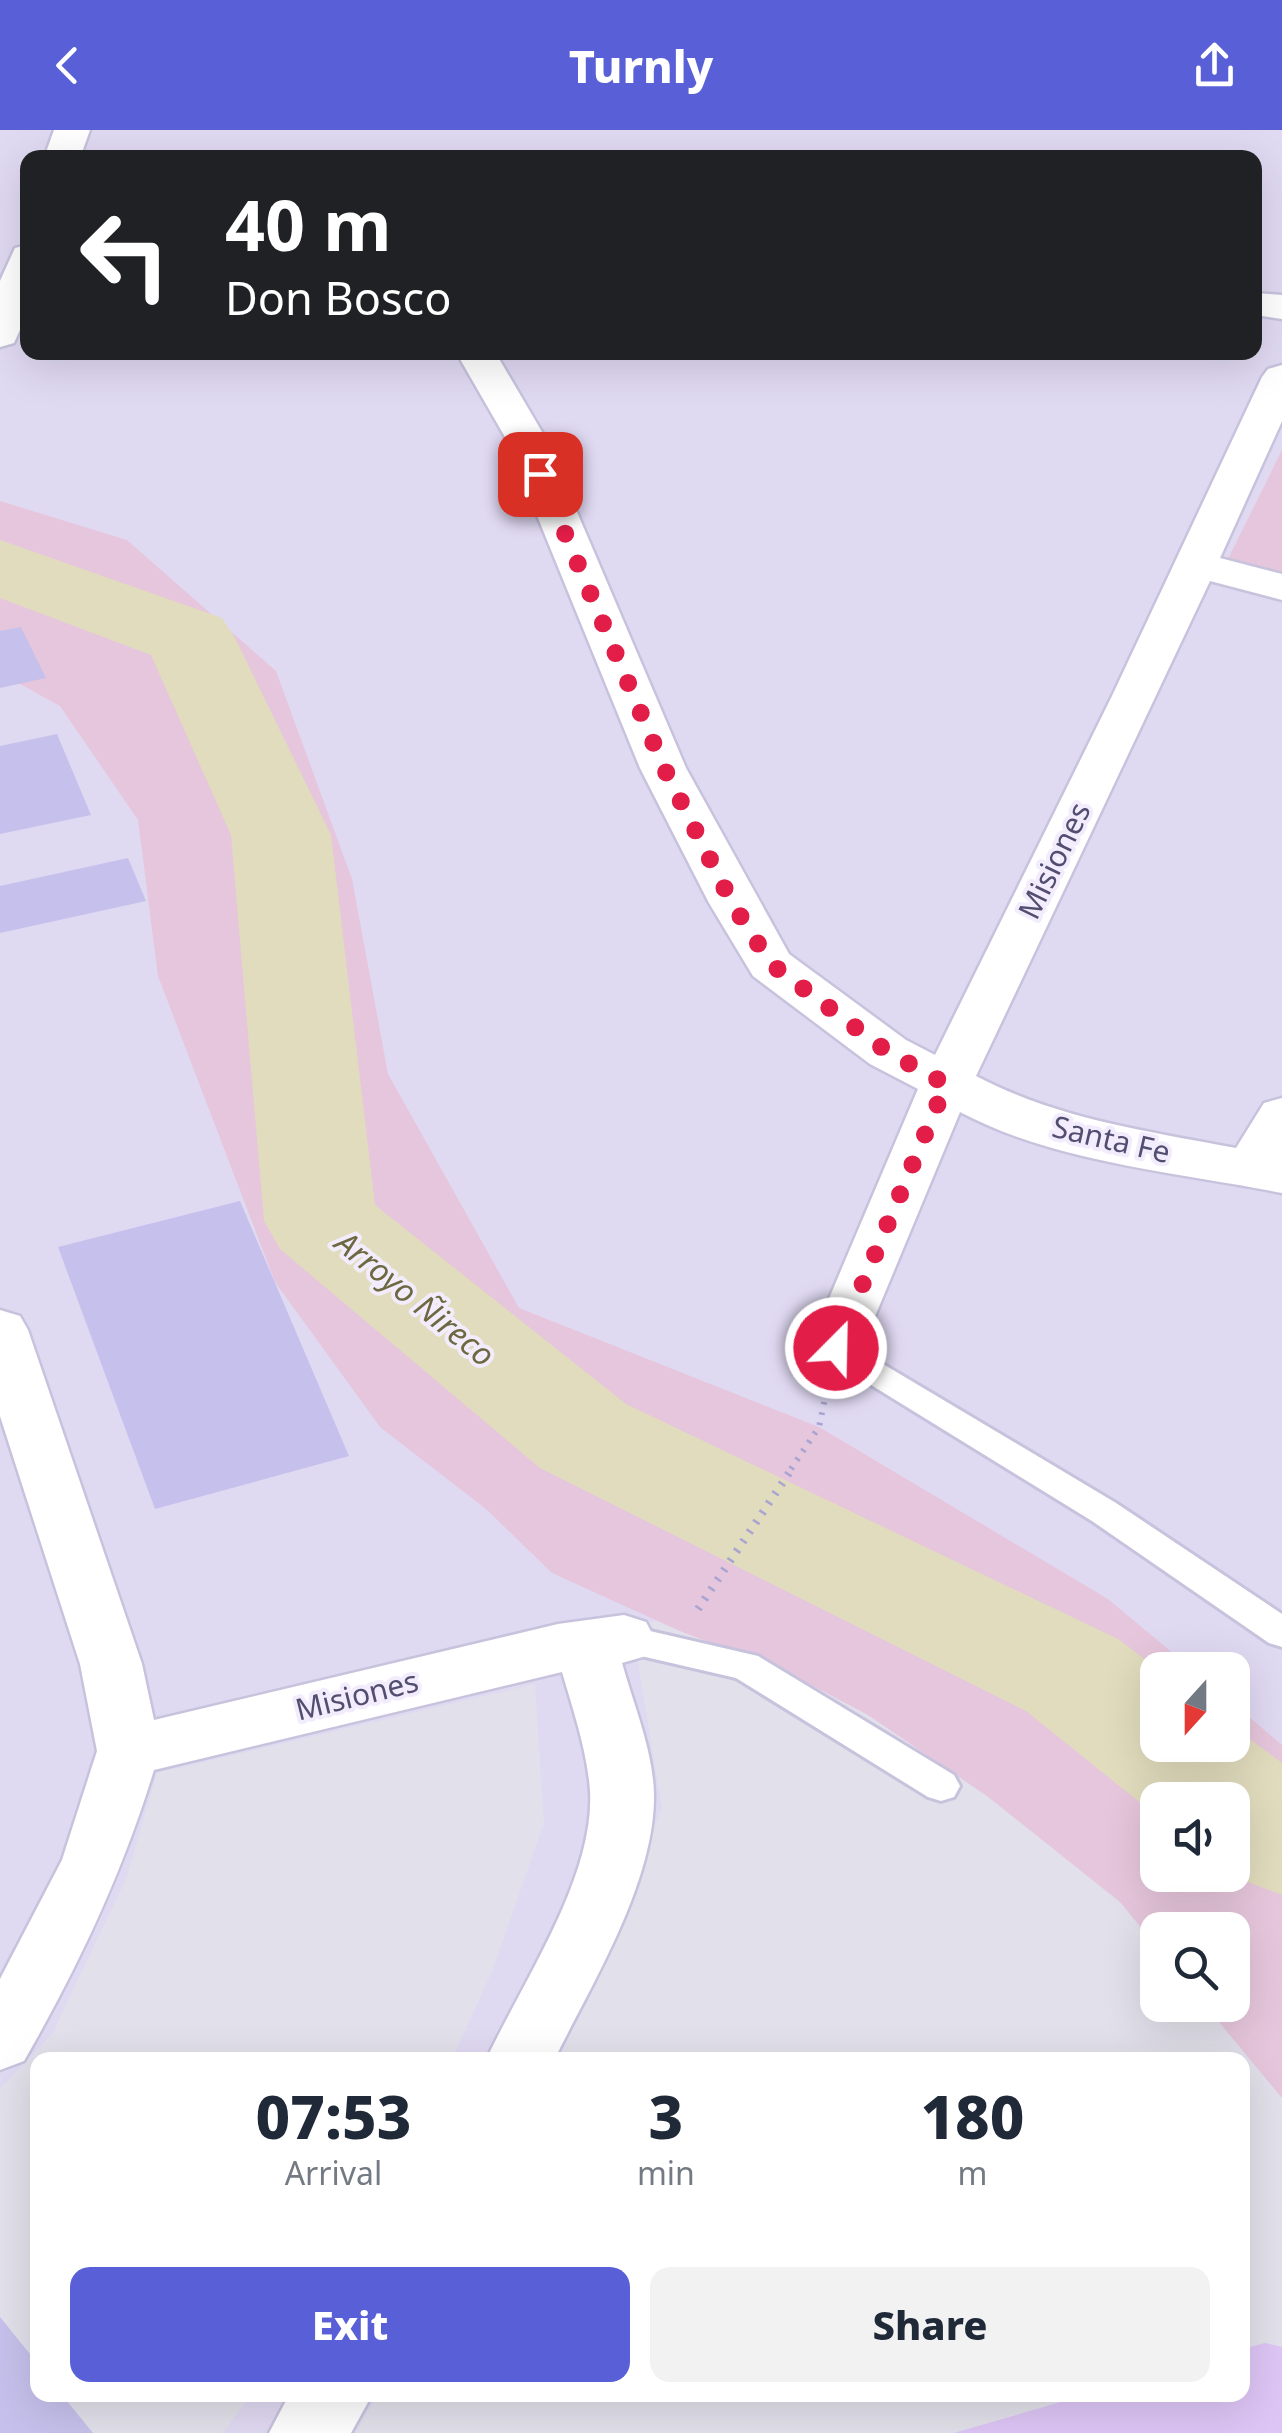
<!DOCTYPE html>
<meta charset="utf-8">
<style>
body{margin:0;font-family:"Noto Sans",sans-serif;background:#f2f2f3;color:#1f2937;height:100vh;display:flex;flex-direction:column;font-size:38px;white-space:nowrap}
*{box-sizing:border-box;margin:0}
p{font-size:32px;color:#747a83}
.icon{flex:none;width:55px;height:55px;fill:none;stroke:currentColor;stroke-width:2;stroke-linecap:round;stroke-linejoin:round}
.map{position:relative;flex:1;overflow:hidden}
.drawer{position:absolute;left:30px;top:1922px;width:1220px;height:350px;display:flex;flex-direction:column;background:#fff;border-radius:20px;box-shadow:0 10px 40px #0002}
.drawer>*{flex:none}
.hud{position:absolute;left:20px;top:20px;width:1242px;height:210px;border-radius:20px;box-shadow:0 10px 40px #0002;background:#202124;color:#fff;overflow:hidden}
.needle{width:65px;rotate:201deg}
.fabs{position:absolute;left:1140px;top:1522px;display:grid;gap:20px}
.fabs a{display:grid;place-items:center;width:110px;height:110px;border-radius:20px;background:#fff;box-shadow:0 10px 40px #0002;font-size:50px}
.pin{position:absolute;display:grid;place-items:center;width:85px;height:85px;color:#fff;margin:-42px;border-radius:20px;box-shadow:0 5px 15px #0006}
.me{position:absolute;width:110px;margin:-55px;rotate:23deg;stroke-linejoin:round;filter:drop-shadow(0 0 8px #0008)}
.turn{display:flex;align-items:center;gap:35px;height:210px;padding:0 40px;font-size:45px}
.turn .icon{width:130px;height:130px;stroke-width:2.5}
.turn b{display:block;font-size:70px;line-height:85px}
.eta{display:flex;justify-content:space-evenly;align-items:center;height:170px;text-align:center}
.eta b{font-size:60px;font-weight:800;line-height:70px}
.cta{display:flex;gap:20px;margin-top:auto;padding:20px 40px}
.cta a{flex:1;height:115px;border-radius:20px;background:#595fd6;color:#fff;font-size:40px;font-weight:800;line-height:115px;text-align:center}
.cta a+a{background:#f2f2f3;color:#1f2937}
header{display:flex;justify-content:space-between;align-items:center;height:130px;padding:0 40px;background:#595fd6;color:#fff;font-size:45px;font-weight:800}
.map>svg:first-child{display:block}
.residential{fill:#e0d9f2;fill-rule:evenodd}
.industrial{fill:#e2e0ea}
.green{fill:#e6c6dc;fill-rule:evenodd}
.sand{fill:#ddc5f5}
.lines{fill:none;stroke-linecap:round;stroke-linejoin:round}
.river{fill:#e1dcbd;fill-rule:evenodd}
.building{fill:#c6c1ec}
.lane-casing{stroke:#c8c3dd;stroke-width:6}
.street-casing{stroke:#c8c3dd;stroke-width:5}
.path-far1{stroke:#a9a4d1;stroke-width:6;stroke-dasharray:2.5 8;stroke-linecap:butt}
.path{stroke:#a9a4d1;stroke-width:8;stroke-dasharray:2.5 9;stroke-linecap:butt}
.lane{fill:#fff;fill-rule:evenodd}
.street{fill:#fff;fill-rule:evenodd}
.route{stroke:#e11d48;stroke-width:18;stroke-dasharray:0 32.4}
.labels{text-anchor:middle;stroke-width:8;stroke-linejoin:round;paint-order:stroke}
.street-label{font-size:30px;fill:#514e70;stroke:#f2ecfd}
.water-label{font-size:32px;font-style:italic;fill:#6d6840;stroke:#f2ecfd}
</style>
<header><svg class="icon" aria-label="back" viewBox="0 0 24 24"><path d="M15 5l-7 7 7 7"/></svg>Turnly<svg class="icon" aria-label="share" viewBox="0 0 24 24"><path d="M12 15V3M7 8l5-5 5 5M5 13v7h14v-7"/></svg></header>
<div class="map">
<svg width="1282" height="2303" viewBox="0 0 1282 2303">
<rect width="100%" height="100%" fill="#ede6fa"/>
<path class="residential" d="M0,0H1282V2303H0ZM28,28H1255V222H28ZM1158,1540H1232V1615H1158ZM1158,1670H1232V1745H1158ZM1158,1800H1232V1875H1158ZM38,1930H1242V2265H38Z"/>
<g class="industrial">
<polygon points="658,1491 779,1538 868,1585 987,1666 1120,1772 1157,1817 1158,1875 1205,1875 1282,1968 1282,2217 1265,2213 1243,2219 1242,1930 559,1930 662,1678 632,1496"/>
<polygon points="535,1554 544,1693 493,1839 452,1930 38,1930 38,2265 251,2265 223,2303 0,2303 0,1959 52,1904 126,1749 157,1643"/>
<polygon points="378,2265 1085,2265 954,2303 355,2303"/>
</g>
<g class="green">
<polygon points="1282,320 1282,445 1227,431"/>
<path d="M0,371L127,410L276,541L352,749L388,944L519,1178L819,1297L1108,1469L1193,1540H1158V1615H1232L1233,1573L1282,1615V1968L1205,1875H1232V1800H1158L1157,1817L1120,1772L987,1666L868,1585L779,1538L682,1502L552,1443L486,1379L380,1297L275,1152L158,846L138,690L60,576L0,543ZM1158,1670H1232V1745H1158Z"/>
</g>
<polygon class="sand" points="1265,2213 1282,2217 1282,2303 954,2303 1085,2265 1242,2265 1243,2219"/>
<g class="lines">
<polygon class="river" points="0,410 222,488 235,508 331,705 375,1075 626,1274 1118,1509 1159,1540 1158,1615 1232,1615 1232,1596 1282,1633 1282,1765 1230,1745 1232,1670 1158,1670 1158,1687 1026,1581 540,1338 280,1119 264,1091 231,705 151,525 0,468"/>
</g>
<g class="building">
<polygon points="21,497 46,548 0,558 0,501"/>
<polygon points="57,604 91,685 0,704 0,616"/>
<polygon points="128,728 146,771 0,803 0,756"/>
<polygon points="240,1071 349,1326 155,1379 58,1117"/>
<polygon points="0,2187 38,2234 38,2265 62,2265 93,2303 0,2303"/>
</g>
<g class="lines">
<defs>
<g id="lane">
<polygon points="836,1206 1116,1373 1282,1484 1282,1517 1269,1513 1092,1391 824,1226 819,1218 824,1210"/>
<polygon points="624,1495 758,1526 954,1645 960,1656 954,1667 941,1671 928,1667 736,1548 611,1519 606,1509 611,1499"/>
</g>
<g id="street">
<polygon points="54,0 90,0 80,28 44,28"/>
<polygon points="28,115 28,182 14,213 0,217 0,151 15,118"/>
<polygon points="1255,163 1282,165 1282,189 1255,185"/>
<path d="M456,222H495L545,307L686,638L789,824L906,910L935,925L1112,566L1262,247L1268,239L1282,235V291L1220,428L1282,444V470L1210,451L976,946C1058,989 1146,1001 1236,1018L1264,973L1282,968V1063C1177,1042 1056,1033 960,982L856,1232L836,1238L816,1232L808,1218L918,959L870,934L753,846L709,773L640,638L505,307Z"/>
<path d="M0,1180L20,1186L28,1200L142,1534L154,1590L558,1494L624,1485L646,1492L655,1509L646,1526L622,1533C634,1576 654,1623 654,1667C654,1753 592,1854 554,1930H486C522,1853 595,1747 590,1661C587,1620 573,1580 562,1542L154,1640C122,1744 78,1837 24,1931L0,1940V1849L62,1730L97,1621L80,1534L0,1286Z"/>
<polygon points="289,2265 372,2265 351,2303 269,2303"/>
</g>
</defs>
<use href="#lane" class="lane-casing"/>
<use href="#street" class="street-casing"/>
<polyline class="path-far1" points="791,1339 819,1297 825,1268"/>
<polyline class="path" points="698,1479 793,1337"/>
<use href="#lane" class="lane"/>
<use href="#street" class="street"/>
</g>
<g class="lines">
<polyline class="route" points="540,344 664,638 732,773 771,834 888,922 946,954 836,1218"/>
</g>
<g class="labels">
<g class="street-label">
<text transform="translate(1055 731) rotate(-64)" y="10">Misiones</text>
<text transform="translate(1111 1010) rotate(13)" y="10">Santa Fe</text>
<text transform="translate(357 1566) rotate(-14)" y="10">Misiones</text>
</g>
<g class="water-label">
<text transform="translate(415 1169) rotate(39)" y="11">Arroyo Ñireco</text>
</g>
</g>
</svg>
<div class="fabs">
<a><svg class="needle" viewBox="-14 -14 28 28"><path d="M0-13l5 13h-10z" fill="#e53935"/><path d="M0 13l5-13h-10z" fill="#747a83"/></svg></a>
<a><svg class="icon" aria-label="sound" viewBox="0 0 24 24"><path d="M4 9h4l5-4v14l-5-4H4zM17 9q2 3 0 6"/></svg></a>
<a><svg class="icon" aria-label="search" viewBox="0 0 24 24"><circle cx="10" cy="10" r="6"/><path d="M15 15l6 6"/></svg></a>
</div>
<div class="pin" style="left:540px;top:344px;background:#d93025"><svg class="icon" aria-label="arrive" viewBox="0 0 24 24"><path d="M6 21V4h12l-3 4 3 4H6"/></svg></div>
<svg class="me" style="left:836px;top:1218px" viewBox="-20 -20 40 40"><circle r="17" fill="#e11d48" stroke="#fff" stroke-width="3"/><path d="M0-11L8 9 0 5-8 9z" fill="#fff"/></svg>
<div class="hud">
<div class="turn"><svg class="icon" aria-label="left" viewBox="0 0 24 24"><path d="M17 20v-9H6M10 6l-5 5 5 5"/></svg><div><b>40 m</b>Don Bosco</div></div>
</div>
<section class="drawer">
<div class="eta">
<div><b>07:53</b><p>Arrival</p></div>
<div><b>3</b><p>min</p></div>
<div><b>180</b><p>m</p></div>
</div>
<div class="cta"><a>Exit</a><a>Share</a></div>
</section>
</div>
